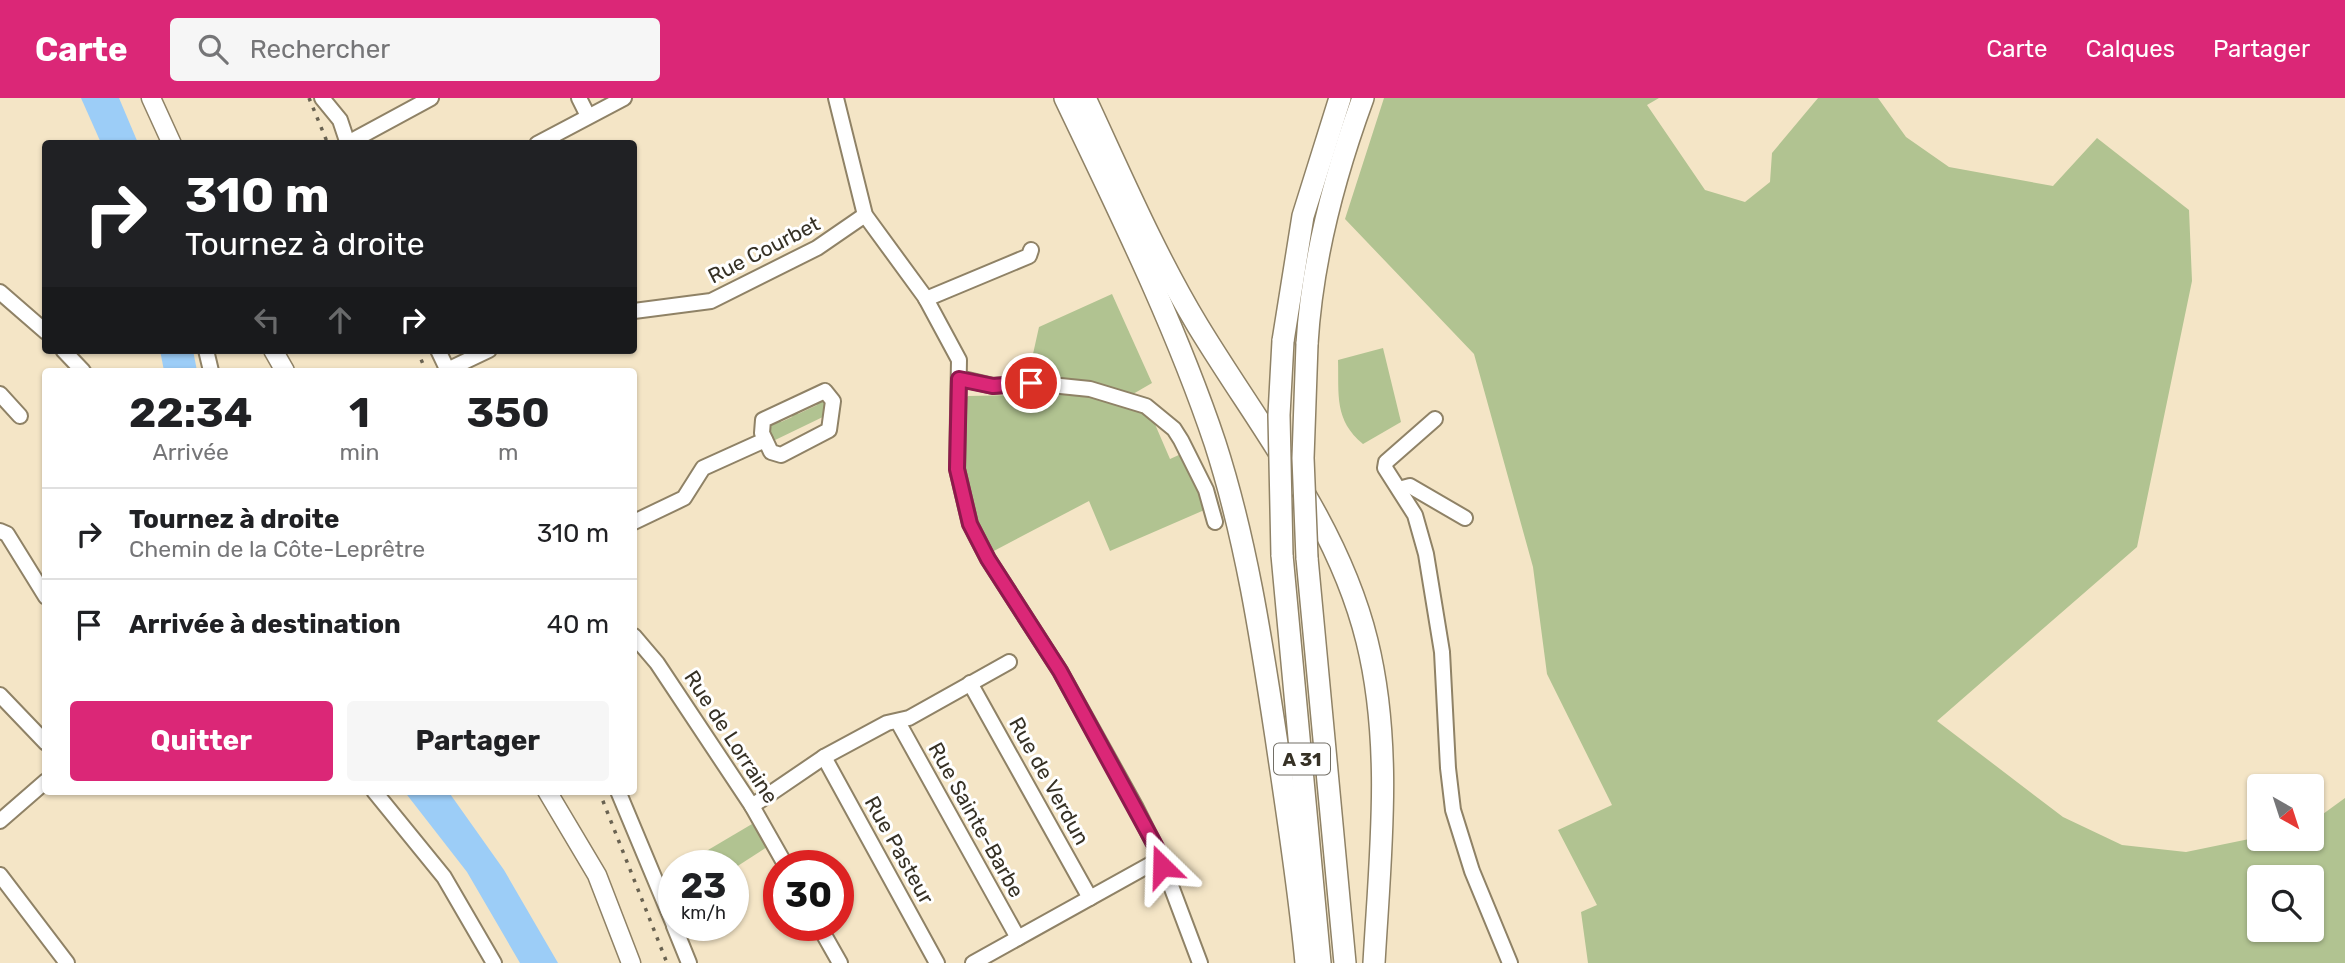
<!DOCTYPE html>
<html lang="fr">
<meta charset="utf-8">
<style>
body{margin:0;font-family:Rubik,sans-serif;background:#f6f6f6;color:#202124;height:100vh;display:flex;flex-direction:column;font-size:26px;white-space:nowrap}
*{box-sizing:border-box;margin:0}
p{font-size:23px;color:#757577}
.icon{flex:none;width:38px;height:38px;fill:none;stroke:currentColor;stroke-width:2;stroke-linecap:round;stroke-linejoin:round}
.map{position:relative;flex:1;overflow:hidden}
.drawer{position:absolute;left:42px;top:270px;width:595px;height:427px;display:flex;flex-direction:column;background:#fff;border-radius:7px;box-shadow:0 2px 5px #0004}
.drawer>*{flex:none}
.hud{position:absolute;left:42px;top:42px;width:595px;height:214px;border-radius:7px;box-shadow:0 2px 5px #0004;background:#202124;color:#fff;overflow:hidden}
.needle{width:46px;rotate:141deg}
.tools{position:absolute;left:2247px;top:676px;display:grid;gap:14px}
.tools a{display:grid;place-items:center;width:77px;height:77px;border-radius:7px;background:#fff;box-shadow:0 2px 5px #0004;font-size:35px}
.speed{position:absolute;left:658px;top:752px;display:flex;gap:14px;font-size:35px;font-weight:700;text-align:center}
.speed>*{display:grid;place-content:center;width:91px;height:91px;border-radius:50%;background:#fff;box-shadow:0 2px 5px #0004;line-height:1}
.speed small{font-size:18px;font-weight:400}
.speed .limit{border:10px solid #d22;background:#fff;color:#111}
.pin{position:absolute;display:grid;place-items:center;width:60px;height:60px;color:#fff;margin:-30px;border:4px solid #fff;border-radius:50%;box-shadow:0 2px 7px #0007}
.me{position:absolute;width:77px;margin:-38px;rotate:338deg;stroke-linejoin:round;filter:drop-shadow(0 0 5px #0008)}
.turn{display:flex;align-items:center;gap:24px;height:147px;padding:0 28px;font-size:32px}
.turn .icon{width:91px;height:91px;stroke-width:2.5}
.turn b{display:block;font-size:49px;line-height:60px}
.lanes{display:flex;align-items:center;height:66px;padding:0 28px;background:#0003;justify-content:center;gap:35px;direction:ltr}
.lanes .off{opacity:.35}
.eta{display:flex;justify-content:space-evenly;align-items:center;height:119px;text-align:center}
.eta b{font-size:42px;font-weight:700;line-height:49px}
.cta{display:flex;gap:14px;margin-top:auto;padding:14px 28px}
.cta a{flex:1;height:80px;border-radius:7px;background:#db2777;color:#fff;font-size:28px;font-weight:700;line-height:80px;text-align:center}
.cta a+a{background:#f6f6f6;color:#202124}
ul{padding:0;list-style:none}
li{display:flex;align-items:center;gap:21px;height:91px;padding:0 28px;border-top:2px solid #e0e0e0}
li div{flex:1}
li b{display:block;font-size:26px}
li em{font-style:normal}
header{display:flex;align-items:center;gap:42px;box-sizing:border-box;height:98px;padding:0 35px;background:#db2777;color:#fff}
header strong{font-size:33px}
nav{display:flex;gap:38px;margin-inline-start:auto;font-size:24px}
.search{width:490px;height:63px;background:#f6f6f6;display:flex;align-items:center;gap:18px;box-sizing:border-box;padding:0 24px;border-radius:7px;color:#757577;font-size:26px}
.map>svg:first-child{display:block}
.green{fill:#b1c391;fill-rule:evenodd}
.water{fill:#9ccdf7}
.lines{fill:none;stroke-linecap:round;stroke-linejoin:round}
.minor-casing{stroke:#8f8266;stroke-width:18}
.major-casing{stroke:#8f8266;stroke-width:21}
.highway-casing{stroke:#8f8266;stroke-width:24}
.minor{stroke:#fff;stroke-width:14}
.major{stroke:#fff;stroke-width:18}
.highway{stroke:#fff;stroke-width:21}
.rail{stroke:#696251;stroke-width:3.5;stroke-dasharray:3.5 7;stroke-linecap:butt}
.highway-bridge-casing{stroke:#8f8266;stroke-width:24;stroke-linecap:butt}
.highway-bridge{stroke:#fff;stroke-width:21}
.route-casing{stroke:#8e194d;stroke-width:18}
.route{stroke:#db2777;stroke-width:12}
.labels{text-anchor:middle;stroke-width:6;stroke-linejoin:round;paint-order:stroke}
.shield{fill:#fff;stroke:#726f66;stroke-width:2}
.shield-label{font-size:19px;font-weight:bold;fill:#363125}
.street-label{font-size:21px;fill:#363125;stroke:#fff}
</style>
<header>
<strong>Carte</strong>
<div class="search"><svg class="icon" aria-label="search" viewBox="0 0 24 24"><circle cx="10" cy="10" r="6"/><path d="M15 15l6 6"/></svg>Rechercher</div>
<nav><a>Carte</a><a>Calques</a><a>Partager</a></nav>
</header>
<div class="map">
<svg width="2345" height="865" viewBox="0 0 2345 865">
<rect width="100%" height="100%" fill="#f4e5c6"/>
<g class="green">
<path d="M1384,0H1659L1647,7L1705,92L1745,104L1770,84L1772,55L1818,0H1878L1906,39L1949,69L2053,88L2097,40L2189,112L2192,183L2137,449L1937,623L2063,719L2122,747L2186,754L2259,739L2312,740V724L2345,700V865H1588L1581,814L1597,807L1558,732L1612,707L1547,576L1533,469L1474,256L1345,121ZM2259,779H2312V831H2259Z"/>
<polygon points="1112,196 1152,285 1133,296 1083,284 1035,280 1029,274 1039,229"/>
<path d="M1383,250L1401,324L1363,346C1334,322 1339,297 1338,262Z"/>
<path d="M1033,291L1100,298L1151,317L1170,361L1181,356L1209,410L1110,453L1089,403L990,455C964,399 961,365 963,304L968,298L1024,297Z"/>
<polygon points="824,297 829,316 771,344 764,327 783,316 781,324 792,319 795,310 800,308 798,316 817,307 818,301"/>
<polygon points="752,726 767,749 733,771 681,768"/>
</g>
<g class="water">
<polygon points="81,0 119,0 138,45 101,45"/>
<polygon points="160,252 193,252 197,273 164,273"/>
<polygon points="404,693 448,693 504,772 558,865 520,865 467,774"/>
</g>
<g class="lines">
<defs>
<g id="minor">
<polyline points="322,0 340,22 348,46"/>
<polyline points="579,0 588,18"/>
<polyline points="836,0 865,117 925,199 959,262 957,371 970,426 988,461 1060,573 1135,708 1159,756 1200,865"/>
<polyline points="348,45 431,0"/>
<polyline points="537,46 624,0"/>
<polyline points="0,194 46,234"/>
<polyline points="926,201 1029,158 1031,152"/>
<polyline points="634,213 711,203 817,150 865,117"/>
<polyline points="63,252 83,273"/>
<polyline points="206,252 211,273"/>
<polyline points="438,252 448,273"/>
<polyline points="445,273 489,252"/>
<polyline points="959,280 993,288 1031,285 1090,291 1146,308 1174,331 1181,342 1206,392 1215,424"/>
<polygon points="825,293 833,303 829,332 781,357 771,354 762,335 763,322"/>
<polyline points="0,296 20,318"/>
<polyline points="1435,321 1386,364 1385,370 1415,417 1426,456 1442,554 1448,670 1453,712 1472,773 1510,865"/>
<polyline points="1399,391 1410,388 1465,420"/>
<polyline points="634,424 684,400 703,370 765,342"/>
<polyline points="0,433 7,436 46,499"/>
<polyline points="634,538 657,565 752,708 786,768"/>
<polyline points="970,585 1090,800"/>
<polyline points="0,597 46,645"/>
<polyline points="898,624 1018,840"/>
<polyline points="824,659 937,865"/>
<polyline points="374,693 444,779 494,865"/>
<polyline points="618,693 674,827"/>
<polyline points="752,708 824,659 887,625 909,620 1009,564"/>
<polyline points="0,723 46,683"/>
<polyline points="0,777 67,865"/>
<polyline points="674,828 689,865"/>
<polyline points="819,828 840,865"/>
<polyline points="973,865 1160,761"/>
</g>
<g id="major">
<polyline points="151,0 172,46"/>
<polyline points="273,252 285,273"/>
<polyline points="547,693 597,777 631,865"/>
</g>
<g id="highway">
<path d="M1065,0C1119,113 1175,226 1215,345C1246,441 1261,540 1276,639C1287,714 1299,789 1306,865"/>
<path d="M1085,0C1121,77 1154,155 1198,228C1260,330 1338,425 1367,543C1393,648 1380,759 1374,865"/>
<polyline points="1283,243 1303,118 1340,0"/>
<path d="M1307,246C1312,162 1334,79 1363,0"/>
<polyline points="1282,457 1320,865"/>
<polyline points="1307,460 1345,865"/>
</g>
</defs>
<use href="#minor" class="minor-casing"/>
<use href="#major" class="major-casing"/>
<use href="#highway" class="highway-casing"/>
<use href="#minor" class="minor"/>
<use href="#major" class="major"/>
<use href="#highway" class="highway"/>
<g class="rail">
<polyline points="309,0 328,46"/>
<polyline points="417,252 426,273"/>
<polyline points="599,693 667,865"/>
</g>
<defs>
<g id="highway-bridge">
<polyline points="1282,457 1279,317 1283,243"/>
<polyline points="1307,460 1303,360 1307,246"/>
</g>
</defs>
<use href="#highway-bridge" class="highway-bridge-casing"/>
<use href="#highway-bridge" class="highway-bridge"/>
</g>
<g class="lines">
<defs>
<polyline id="route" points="1031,285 993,288 959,281 957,371 970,426 988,461 1060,573 1156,749 1162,768"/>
</defs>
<use href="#route" class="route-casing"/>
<use href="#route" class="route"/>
</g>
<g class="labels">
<rect class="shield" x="1274" y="645.5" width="56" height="31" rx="5"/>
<g class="shield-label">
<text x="1302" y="668">A 31</text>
</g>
<g class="street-label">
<text transform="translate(764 152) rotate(-27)" y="7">Rue Courbet</text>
<text transform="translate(731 639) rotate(57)" y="7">Rue de Lorraine</text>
<text transform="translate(1049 683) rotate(61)" y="7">Rue de Verdun</text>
<text transform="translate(976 722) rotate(61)" y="7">Rue Sainte-Barbe</text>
<text transform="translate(899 752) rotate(61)" y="7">Rue Pasteur</text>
</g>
</g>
</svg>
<div class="tools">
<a><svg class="needle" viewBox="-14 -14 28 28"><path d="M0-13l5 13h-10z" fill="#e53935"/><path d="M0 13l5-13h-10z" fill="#757577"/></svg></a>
<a><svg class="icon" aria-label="search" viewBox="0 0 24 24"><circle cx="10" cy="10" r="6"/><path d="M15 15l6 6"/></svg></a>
</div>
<div class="speed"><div>23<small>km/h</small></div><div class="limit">30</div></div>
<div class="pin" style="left:1031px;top:285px;background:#d93025"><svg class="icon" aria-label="arrive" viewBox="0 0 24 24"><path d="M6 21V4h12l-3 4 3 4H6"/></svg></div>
<svg class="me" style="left:1162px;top:768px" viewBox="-20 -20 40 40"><path d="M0-17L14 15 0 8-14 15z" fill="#db2777" stroke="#fff" stroke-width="4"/></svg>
<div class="hud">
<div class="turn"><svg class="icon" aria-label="right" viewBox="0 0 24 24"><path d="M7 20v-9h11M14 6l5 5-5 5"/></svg><div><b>310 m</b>Tournez à droite</div></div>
<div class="lanes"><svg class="icon off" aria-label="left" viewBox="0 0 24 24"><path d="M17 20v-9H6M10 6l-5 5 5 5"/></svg><svg class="icon off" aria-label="ahead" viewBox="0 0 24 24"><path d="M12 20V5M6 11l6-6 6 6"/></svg><svg class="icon" aria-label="right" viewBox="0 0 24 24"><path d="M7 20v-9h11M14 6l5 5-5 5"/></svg></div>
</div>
<section class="drawer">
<div class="eta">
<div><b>22:34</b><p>Arrivée</p></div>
<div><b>1</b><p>min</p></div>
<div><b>350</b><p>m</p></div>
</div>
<ul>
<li><svg class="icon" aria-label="right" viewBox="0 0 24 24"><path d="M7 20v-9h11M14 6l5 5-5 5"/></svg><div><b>Tournez à droite</b><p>Chemin de la Côte-Leprêtre</p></div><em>310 m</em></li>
<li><svg class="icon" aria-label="arrive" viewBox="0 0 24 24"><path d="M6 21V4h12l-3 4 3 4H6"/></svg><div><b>Arrivée à destination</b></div><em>40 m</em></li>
</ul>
<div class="cta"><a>Quitter</a><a>Partager</a></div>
</section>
</div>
